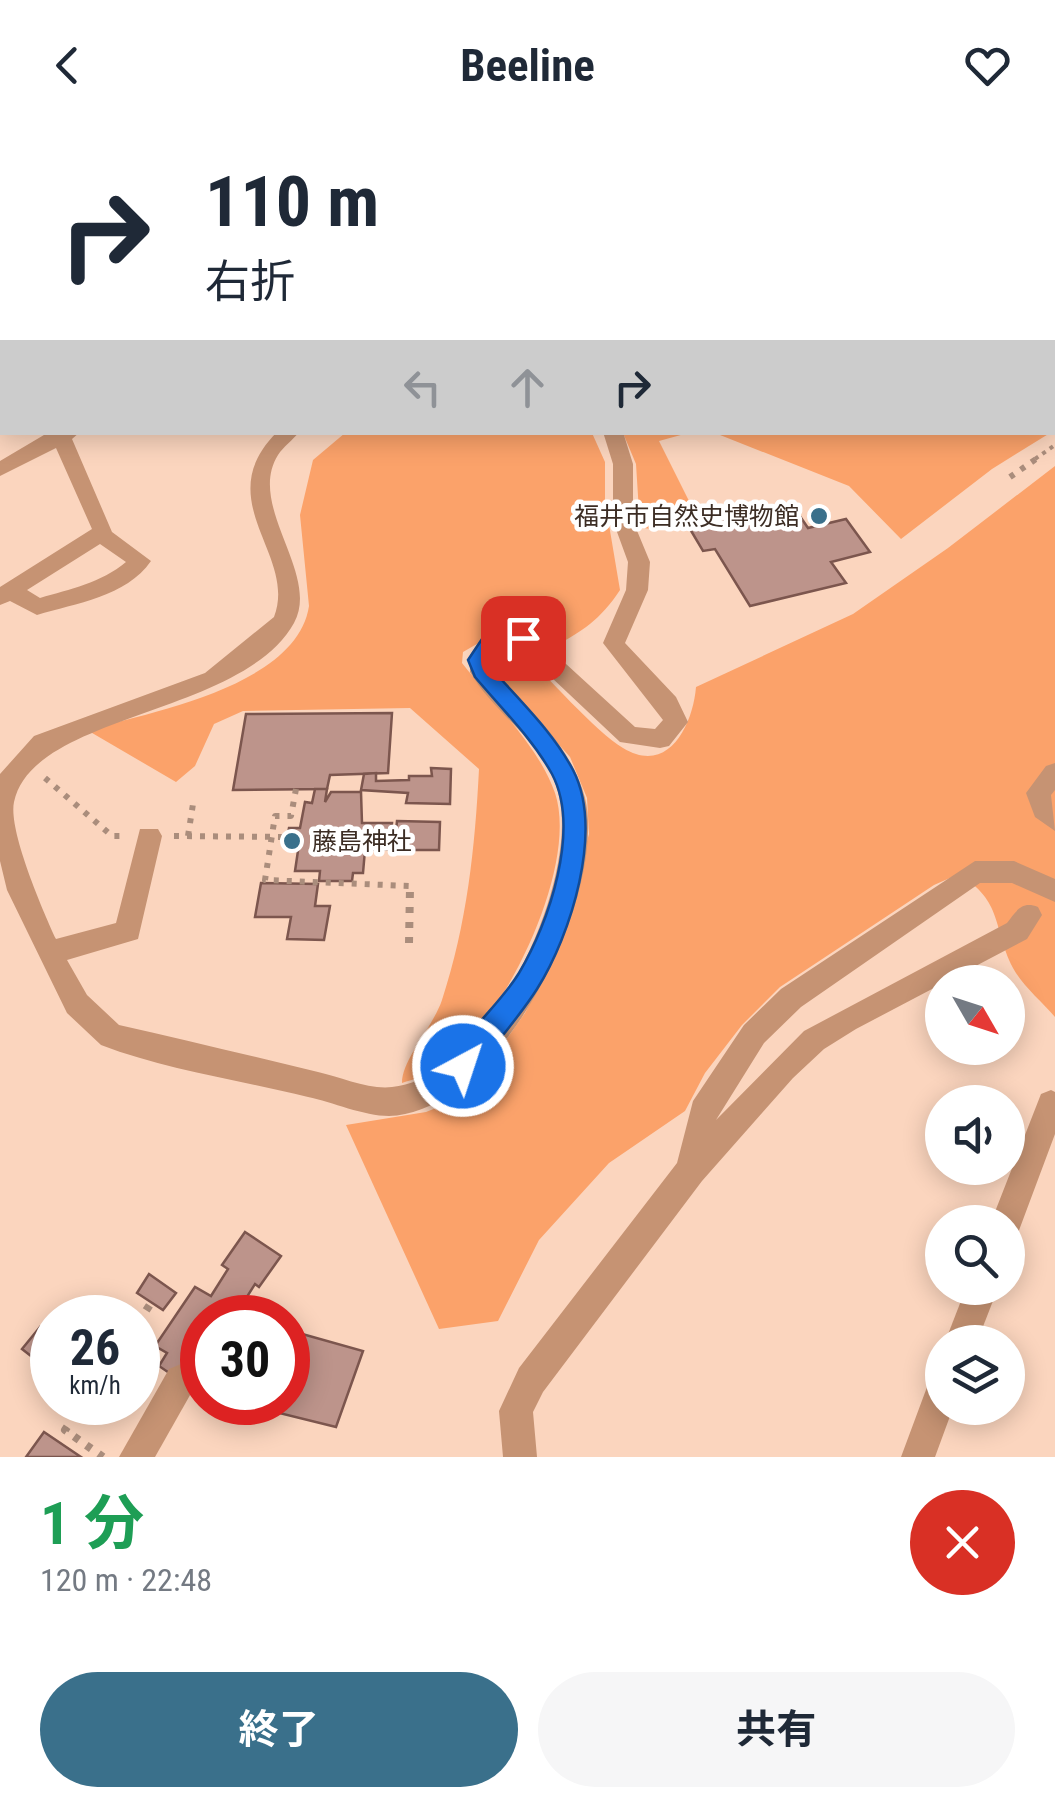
<!DOCTYPE html>
<html lang="ja">
<meta charset="utf-8">
<style>
body{margin:0;font-family:"Roboto Condensed","Noto Sans JP",sans-serif;background:#f6f6f7;color:#1f2937;height:100vh;display:flex;flex-direction:column;font-size:38px;white-space:nowrap}
*{box-sizing:border-box;margin:0}
p{font-size:32px;color:#747a83}
.icon{flex:none;width:55px;height:55px;fill:none;stroke:currentColor;stroke-width:2;stroke-linecap:round;stroke-linejoin:round}
.map{position:relative;height:1327px;overflow:hidden}
.drawer{display:flex;flex-direction:column;background:#fff;flex:1}
.drawer>*{flex:none}
.guide{position:absolute;left:0px;top:0px;width:1055px;height:305px;box-shadow:0 5px 25px #0003;background:#fff;color:#1f2937;overflow:hidden}
.needle{width:65px;rotate:129deg}
.buttons{position:absolute;left:925px;top:835px;display:grid;gap:20px}
.buttons a{display:grid;place-items:center;width:100px;height:100px;border-radius:50%;background:#fff;box-shadow:0 5px 25px #0003;font-size:50px}
.speed{position:absolute;left:30px;top:1165px;display:flex;gap:20px;font-size:50px;font-weight:700;text-align:center}
.speed>*{display:grid;place-content:center;width:130px;height:130px;border-radius:50%;background:#fff;box-shadow:0 5px 25px #0003;line-height:1}
.speed small{font-size:25px;font-weight:400}
.speed .limit{border:15px solid #d22;background:#fff;color:#111}
.pin{position:absolute;display:grid;place-items:center;width:85px;height:85px;color:#fff;margin:-42px;border-radius:20px;box-shadow:0 5px 15px #0006}
.me{position:absolute;width:110px;margin:-55px;rotate:40deg;stroke-linejoin:round;filter:drop-shadow(0 0 8px #0008)}
.turn{display:flex;align-items:center;gap:35px;height:210px;padding:0 40px;font-size:45px}
.turn .icon{width:130px;height:130px;stroke-width:2.5}
.turn b{display:block;font-size:70px;line-height:85px}
.lanes{display:flex;align-items:center;height:95px;padding:0 40px;background:#0003;justify-content:center;gap:50px;direction:ltr}
.lanes .off{opacity:.35}
.round{display:grid;place-items:center;flex:none;width:105px;height:105px;border-radius:52px;background:#f6f6f7}
.headline{display:flex;align-items:center;justify-content:space-between;height:170px;padding:0 40px}
h1{font-size:60px;font-weight:700;line-height:75px;color:#1e9e55}
.cta{display:flex;gap:20px;margin-top:auto;padding:20px 40px}
.cta a{flex:1;height:115px;border-radius:60px;background:#3a708b;color:#fff;font-size:40px;font-weight:700;line-height:115px;text-align:center}
.cta a+a{background:#f6f6f7;color:#1f2937}
header{display:flex;justify-content:space-between;align-items:center;height:130px;padding:0 40px;background:#fff;font-size:45px;font-weight:700}
.map>svg:first-child{display:block}
.green{fill:#fba26a}
.building{fill:#bd948b;stroke:#7c564e;stroke-width:2.5}
.lines{fill:none;stroke-linecap:round;stroke-linejoin:round}
.path-far2{stroke:#aa8d7c;stroke-width:4;stroke-dasharray:4 5;stroke-linecap:butt}
.path-far1{stroke:#aa8d7c;stroke-width:6;stroke-dasharray:5 8;stroke-linecap:butt}
.path{stroke:#aa8d7c;stroke-width:8;stroke-dasharray:6 9;stroke-linecap:butt}
.minor{fill:#c69373;fill-rule:evenodd}
.route{fill:#1a73e8;stroke:#114b97;stroke-width:2.5}
.poi-dot{fill:#3a708b;stroke:#fff;stroke-width:4}
.labels{text-anchor:middle;stroke-width:9;stroke-linejoin:round;paint-order:stroke}
.poi-label{font-size:25px;fill:#3c2d24;stroke:#fff;text-anchor:end}
</style>
<header><svg class="icon" aria-label="back" viewBox="0 0 24 24"><path d="M15 5l-7 7 7 7"/></svg>Beeline<svg class="icon" aria-label="heart" viewBox="0 0 24 24"><path d="M12 20l-8-8c-3-5 5-10 8-4 3-6 11-1 8 4z"/></svg></header>
<div class="map">
<svg width="1055" height="1327" viewBox="0 0 1055 1327">
<rect width="100%" height="100%" fill="#fbd5be"/>
<g class="green">
<polygon points="272,0 673,0 678,2 271,2"/>
<polygon points="738,0 1055,0 1055,254 1052,2"/>
<path d="M345,303H592L605,332V371L620,460C601,489 582,502 551,518L537,505L503,499L463,522L462,533C492,572 539,616 555,663C580,738 501,897 438,940C428,946 413,949 402,953C402,929 433,897 442,870C467,794 475,718 479,639L410,578L243,581L214,594L195,636L176,652L87,600C151,582 297,556 309,476L300,385L313,330Z"/>
<path d="M623,303H688L659,311L692,377C677,402 667,403 640,397L636,334Z"/>
<polygon points="715,303 1050,302 1050,303 992,339 901,409 849,356"/>
<path d="M1055,336V887C1042,872 1022,855 1013,838C992,796 1004,773 959,744L934,755L780,857L742,895L705,943L685,981L609,1033L539,1110L498,1191L439,1199L346,995L426,982L466,966L525,883L557,823L589,704L587,668L570,627L491,539V529L502,519L520,520C546,545 596,602 623,618C669,646 693,594 696,557L853,484L948,418Z"/>
</g>
<g class="building">
<polygon points="793,376 808,398 846,389 870,422 831,432 846,453 750,476 715,419 703,421 690,399"/>
<polygon points="392,583 388,643 330,645 327,659 233,660 246,584"/>
<polygon points="431,638 451,639 450,674 406,673 408,663 361,660 364,644 376,643 376,651 409,650 409,646 432,646"/>
<polygon points="315,659 327,659 325,672 331,662 361,662 362,693 392,693 389,719 365,720 363,743 353,743 352,751 319,751 320,741 295,741 299,714 286,715 289,698 300,698 305,672 312,673"/>
<polygon points="397,691 440,692 439,720 394,720"/>
<polygon points="261,753 318,754 315,776 330,776 324,810 287,809 291,787 255,787"/>
<polygon points="245,1102 281,1126 259,1157 255,1154 238,1181 250,1188 202,1188 202,1254 197,1262 159,1236 167,1223 155,1216 195,1157 211,1166 228,1139 222,1135"/>
<polygon points="149,1144 176,1163 163,1180 137,1163"/>
<polygon points="40,1197 52,1207 52,1219 40,1233 22,1219"/>
<polygon points="288,1200 363,1221 336,1297 247,1275 288,1272"/>
<polygon points="44,1302 81,1327 26,1327"/>
</g>
<g class="lines">
<polyline class="path-far2" points="1035,329 1055,315"/>
<g class="path-far1">
<polyline points="1010,347 1039,327"/>
<polyline points="45,648 112,706 126,706"/>
<polyline points="296,659 291,686 275,686 265,750 410,756 410,760"/>
<polyline points="174,706 288,707"/>
<polyline points="188,706 193,674"/>
</g>
<g class="path">
<polyline points="409,813 410,758"/>
<polyline points="138,1193 151,1173"/>
<polyline points="84,1272 65,1300 103,1327"/>
</g>
<g class="minor">
<polygon points="175,0 191,0 193,2 177,2"/>
<polygon points="683,0 704,0 706,2 685,2"/>
<polygon points="0,218 2,219 2,233 0,232"/>
<polygon points="1052,260 1055,261 1055,273 1052,272"/>
<path d="M49,302H80L72,309L112,402L151,431C126,467 76,473 37,485L10,471L0,475V457L92,399L56,318L0,346V331ZM100,414L126,432C101,453 70,459 40,468L27,460Z"/>
<path d="M277,302H299C293,310 283,317 278,325C246,376 321,444 294,493C242,586 33,583 14,672C8,700 43,781 56,809L116,793L140,699H158L162,706L138,809L67,830L87,865L119,895C185,910 252,926 318,942C340,947 370,960 392,957C489,947 576,758 560,671C551,616 496,587 470,542V525L482,507L505,499L531,502L635,597L655,599L663,590L603,513L626,460L628,432L613,391V334L603,302H623L633,334V391L650,432L648,460L625,513L676,567L688,592L669,616L660,618L620,612L517,515L504,516L494,523L493,539C527,578 572,616 585,668C608,765 500,983 389,986C364,986 332,972 308,967C240,950 166,940 101,915L67,883L7,760L0,731V644L34,606L205,543L274,487C298,425 208,371 277,302Z"/>
<polygon points="1055,633 1055,660 1051,665 1055,701 1035,687 1026,663 1046,636"/>
<path d="M975,731H1014L1055,749V772L1012,753H980L801,877L764,913L716,990L804,901L1007,793C1017,780 1022,771 1038,777L1042,785L1027,809L856,899L824,919L793,948L702,1051L543,1262L533,1282L537,1327H503L499,1281L519,1238L677,1033L693,971L744,895L781,859Z"/>
<polygon points="1051,960 1055,962 1055,1004 1018,1103 1008,1107 1008,1092 991,1092 1041,964"/>
<polygon points="966,1158 998,1158 977,1212 945,1212"/>
<polygon points="181,1234 193,1239 198,1251 155,1327 119,1327 169,1239"/>
<polygon points="942,1244 942,1278 953,1278 935,1327 901,1327 930,1249"/>
</g>
</g>
<path class="route" d="M504,499L530,503L533,508L523,515L499,517L489,531L492,539C520,571 553,602 573,640C604,700 571,805 537,859C518,889 493,916 472,944L463,948L453,944L450,936C465,901 499,876 519,843C549,793 581,699 552,644C532,608 501,578 475,547L468,530L484,506Z"/>
<g class="poi-dot">
<circle cx="819" cy="386" r="10"/>
<circle cx="292" cy="711" r="10"/>
</g>
<g class="labels">
<g class="poi-label">
<text x="799" y="395">福井市自然史博物館</text>
<text x="312" y="720" text-anchor="start">藤島神社</text>
</g>
</g>
</svg>
<div class="buttons">
<a><svg class="needle" viewBox="-14 -14 28 28"><path d="M0-13l5 13h-10z" fill="#e53935"/><path d="M0 13l5-13h-10z" fill="#747a83"/></svg></a>
<a><svg class="icon" aria-label="sound" viewBox="0 0 24 24"><path d="M4 9h4l5-4v14l-5-4H4zM17 9q2 3 0 6"/></svg></a>
<a><svg class="icon" aria-label="search" viewBox="0 0 24 24"><circle cx="10" cy="10" r="6"/><path d="M15 15l6 6"/></svg></a>
<a><svg class="icon" aria-label="layers" viewBox="0 0 24 24"><path d="M12 4l9 5-9 5-9-5zM3 14l9 5 9-5"/></svg></a>
</div>
<div class="speed"><div>26<small>km/h</small></div><div class="limit">30</div></div>
<div class="pin" style="left:523px;top:508px;background:#d93025"><svg class="icon" aria-label="arrive" viewBox="0 0 24 24"><path d="M6 21V4h12l-3 4 3 4H6"/></svg></div>
<svg class="me" style="left:463px;top:936px" viewBox="-20 -20 40 40"><circle r="17" fill="#1a73e8" stroke="#fff" stroke-width="3"/><path d="M0-11L8 9 0 5-8 9z" fill="#fff"/></svg>
<div class="guide">
<div class="turn"><svg class="icon" aria-label="right" viewBox="0 0 24 24"><path d="M7 20v-9h11M14 6l5 5-5 5"/></svg><div><b>110 m</b>右折</div></div>
<div class="lanes"><svg class="icon off" aria-label="left" viewBox="0 0 24 24"><path d="M17 20v-9H6M10 6l-5 5 5 5"/></svg><svg class="icon off" aria-label="ahead" viewBox="0 0 24 24"><path d="M12 20V5M6 11l6-6 6 6"/></svg><svg class="icon" aria-label="right" viewBox="0 0 24 24"><path d="M7 20v-9h11M14 6l5 5-5 5"/></svg></div>
</div>
</div>
<section class="drawer">
<div class="headline"><div><h1>1 分</h1><p>120 m · 22:48</p></div><a class="round" style="background:#d93025;color:#fff"><svg class="icon" aria-label="close" viewBox="0 0 24 24"><path d="M6 6l12 12M18 6L6 18"/></svg></a></div>
<div class="cta"><a>終了</a><a>共有</a></div>
</section>
